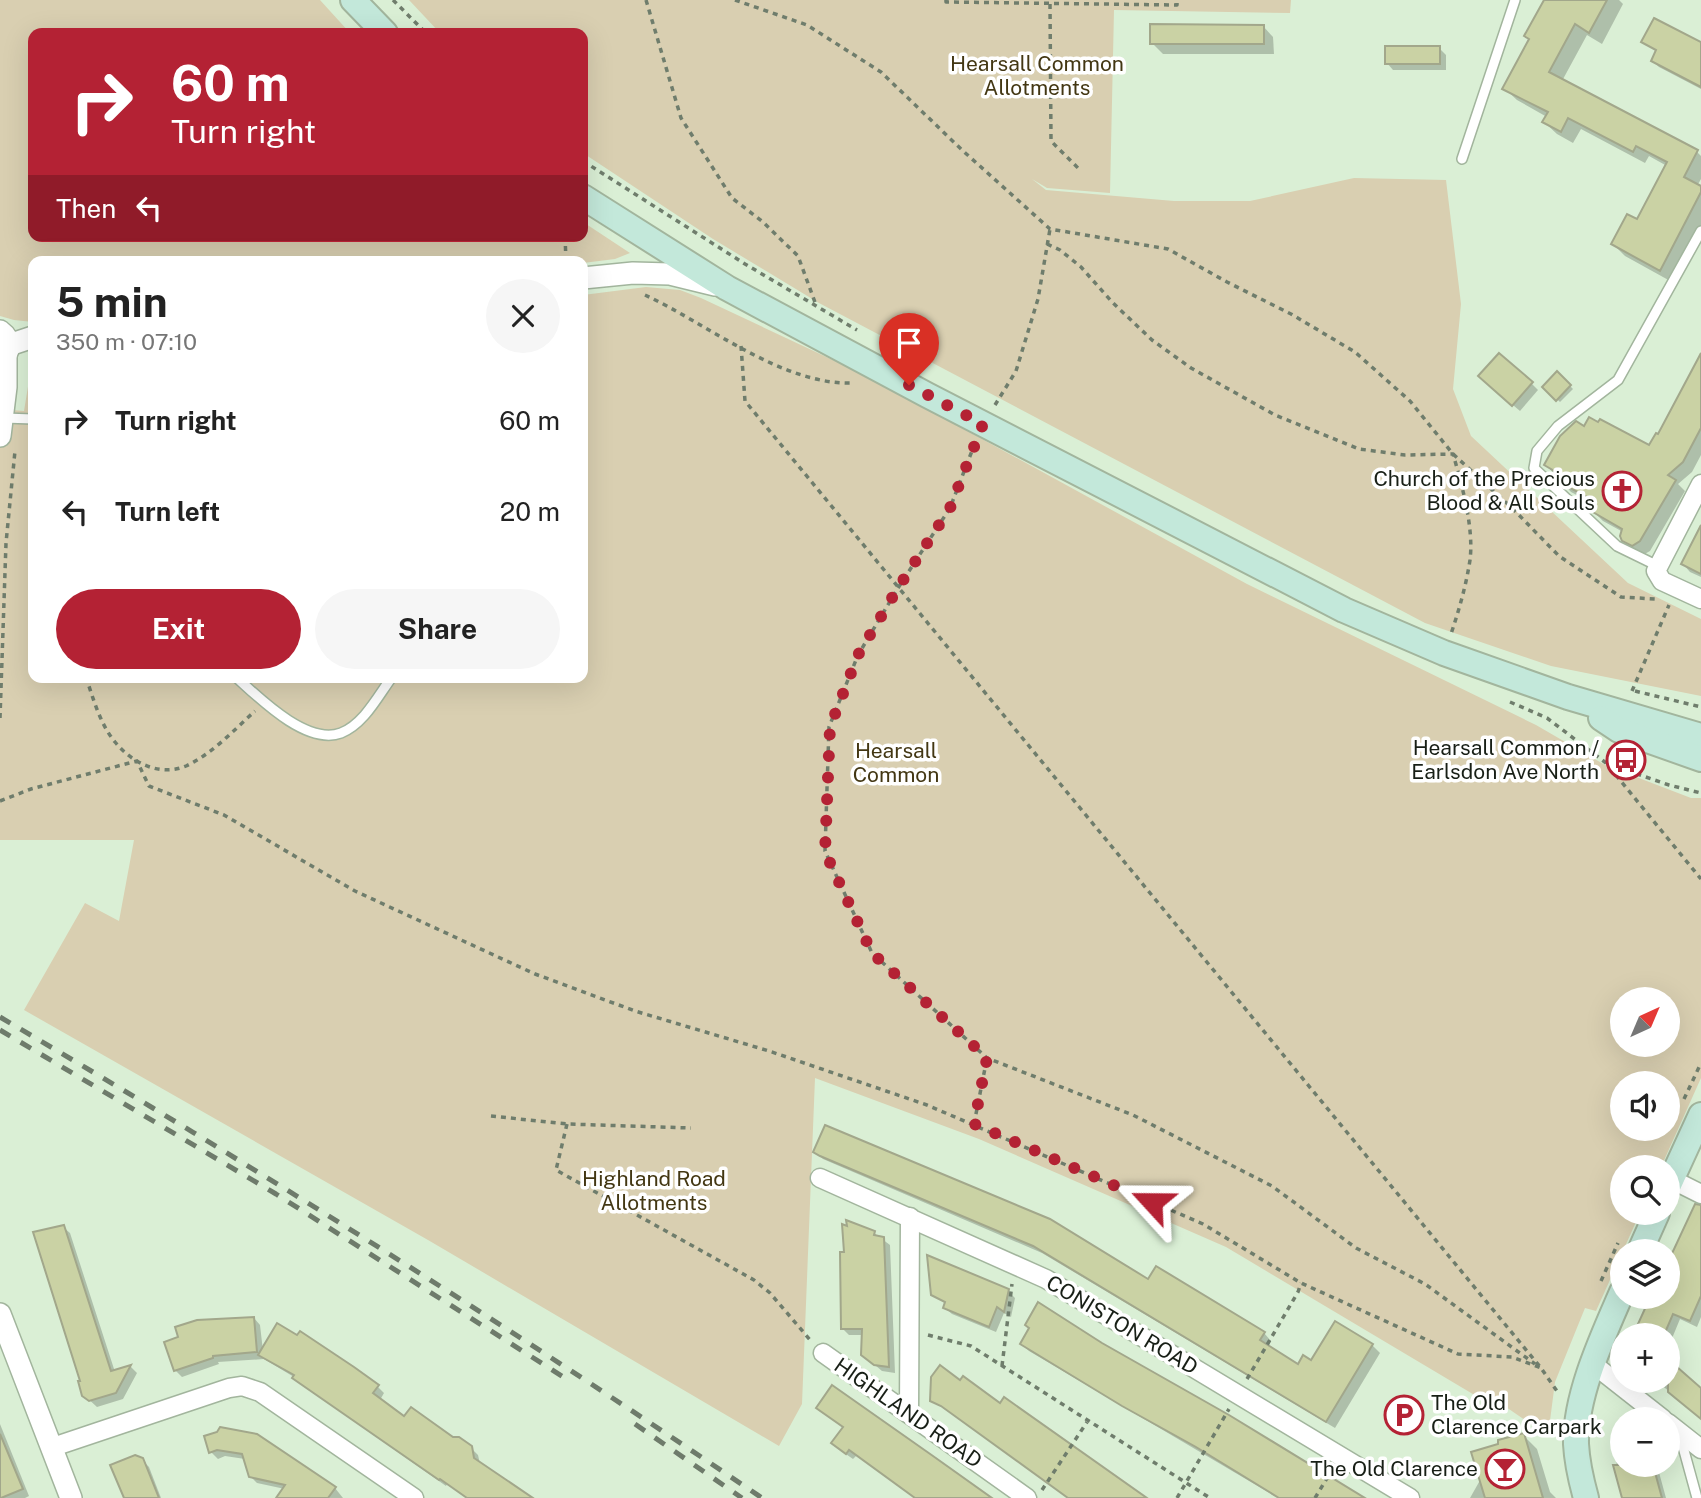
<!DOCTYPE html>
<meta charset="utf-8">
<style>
body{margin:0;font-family:"Public Sans",sans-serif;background:#f6f6f6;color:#222;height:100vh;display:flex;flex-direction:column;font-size:26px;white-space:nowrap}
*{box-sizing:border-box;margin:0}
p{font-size:23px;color:#767676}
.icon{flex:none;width:38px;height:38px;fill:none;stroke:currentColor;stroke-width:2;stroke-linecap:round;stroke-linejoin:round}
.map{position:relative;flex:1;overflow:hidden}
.side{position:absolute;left:28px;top:256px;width:560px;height:427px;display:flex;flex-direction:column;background:#fff;border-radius:14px;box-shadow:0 7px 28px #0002}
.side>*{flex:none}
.guide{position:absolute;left:28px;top:28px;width:560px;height:214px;border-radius:14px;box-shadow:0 7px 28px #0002;background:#b42234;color:#fff;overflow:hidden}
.needle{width:46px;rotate:44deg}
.controls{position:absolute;left:1610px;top:987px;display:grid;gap:14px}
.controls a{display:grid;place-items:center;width:70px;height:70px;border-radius:50%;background:#fff;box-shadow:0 7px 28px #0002;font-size:35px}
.pin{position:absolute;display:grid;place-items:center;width:60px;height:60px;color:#fff;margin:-72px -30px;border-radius:50% 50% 50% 0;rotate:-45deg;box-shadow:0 0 7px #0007}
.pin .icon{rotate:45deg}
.me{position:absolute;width:77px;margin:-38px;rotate:294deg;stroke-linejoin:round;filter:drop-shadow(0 0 5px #0008)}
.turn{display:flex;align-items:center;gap:24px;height:147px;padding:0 28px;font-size:32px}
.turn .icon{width:91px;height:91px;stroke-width:2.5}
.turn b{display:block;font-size:49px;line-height:60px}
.then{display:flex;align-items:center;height:66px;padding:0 28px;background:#0003;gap:14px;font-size:26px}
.round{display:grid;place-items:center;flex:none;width:74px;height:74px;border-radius:37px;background:#f6f6f6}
.headline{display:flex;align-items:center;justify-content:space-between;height:119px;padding:0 28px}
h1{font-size:42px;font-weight:700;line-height:52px}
.button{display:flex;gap:14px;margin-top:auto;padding:14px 28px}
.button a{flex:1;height:80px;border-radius:42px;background:#b42234;color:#fff;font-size:28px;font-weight:700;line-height:80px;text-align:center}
.button a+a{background:#f6f6f6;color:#222}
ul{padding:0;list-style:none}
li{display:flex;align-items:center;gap:21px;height:91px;padding:0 28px}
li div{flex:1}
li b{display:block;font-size:26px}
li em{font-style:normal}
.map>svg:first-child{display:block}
.green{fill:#d9cfb1;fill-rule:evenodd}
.shadow{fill:#0003}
.building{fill:#cad2a4;stroke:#a2a78b;stroke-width:2}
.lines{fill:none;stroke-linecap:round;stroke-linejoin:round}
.service-casing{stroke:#a2b59d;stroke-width:12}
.minor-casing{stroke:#a2b59d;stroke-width:21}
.tertiary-casing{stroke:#a2b59d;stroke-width:24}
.secondary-casing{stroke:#a2b59d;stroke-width:28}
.path{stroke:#6f7d6c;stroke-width:3.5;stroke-dasharray:5 5;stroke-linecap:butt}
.service{stroke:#fff;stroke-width:9}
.minor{stroke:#fff;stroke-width:18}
.tertiary{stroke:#fff;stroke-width:21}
.secondary{stroke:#c3e8da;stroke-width:24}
.rail{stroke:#6e7b6b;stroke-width:5;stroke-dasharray:12 12;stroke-linecap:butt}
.route{stroke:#b42234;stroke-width:12;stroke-dasharray:0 21.6}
.labels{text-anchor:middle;stroke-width:7;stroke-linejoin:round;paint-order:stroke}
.park-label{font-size:21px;fill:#433713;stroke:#fff}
.poi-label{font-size:21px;fill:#181f16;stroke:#fff;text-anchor:end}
.street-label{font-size:21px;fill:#181f16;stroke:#fff}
</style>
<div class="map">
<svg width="1701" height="1498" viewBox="0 0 1701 1498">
<rect width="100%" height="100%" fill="#daefd5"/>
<g class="green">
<polygon points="0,0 320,0 350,33 33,33 33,236 583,236 583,222 630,253 615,259 583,263 583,261 33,261 33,322 14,320 0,316"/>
<polygon points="409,0 1291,0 1290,13 1114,10 1110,193 1047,188 1032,179 1046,190 1174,201 1250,201 1354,178 1446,180 1461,304 1453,389 1471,436 1628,583 1701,619 1701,696 1551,666 1425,623 819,303 713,239 583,153 583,33 440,33"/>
<path d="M646,287L680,290L701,298L867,376L1247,584L1536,725L1605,765L1691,798H1701V1078L1661,1167H1622V1213H1640L1596,1311L1585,1308L1555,1382L1548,1436L1506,1407L1503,1412L1226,1247L979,1139L815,1078L802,1404L779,1446L428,1240L24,1010L85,903L119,921L134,840H0V409L24,411L32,362L33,361V677H583V295ZM1622,999H1668V1045H1622ZM1622,1083H1668V1129H1622Z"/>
</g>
<g class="shadow">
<polygon points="1546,0 1619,0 1623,4 1602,44 1587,35 1562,81 1697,152 1701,156 1701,179 1697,186 1701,188 1701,227 1672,282 1625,256 1613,244 1638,222 1667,166 1649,156 1645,163 1581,129 1573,143 1557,134 1544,122 1547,117 1517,100 1504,88 1530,40"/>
<polygon points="1263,26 1273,37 1274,54 1163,54 1152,43"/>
<polygon points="1643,42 1701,45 1701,89 1659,67 1653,61 1657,52"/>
<polygon points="1439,48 1446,55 1446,70 1393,70 1387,63"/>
<polygon points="1701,357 1701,455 1692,472 1678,484 1685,491 1650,551 1643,555 1634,550 1623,540 1623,532 1603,521 1593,511 1596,505 1571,492 1546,465 1585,428 1650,448 1659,437"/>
<polygon points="1557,373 1573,389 1560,402 1544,387"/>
<polygon points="1487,383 1532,384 1538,390 1520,411"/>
<polygon points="1701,530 1701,577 1690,572 1683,564"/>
<polygon points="815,1151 1149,1282 1264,1333 1271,1341 1268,1347 1299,1366 1372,1345 1380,1353 1335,1428 1042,1253 823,1159"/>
<polygon points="1693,1212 1701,1216 1701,1317 1697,1327 1680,1319 1668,1348 1668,1335 1635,1335 1653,1297 1668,1297 1668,1266"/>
<polygon points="63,1227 70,1233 115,1372 131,1367 137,1373 123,1399 97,1407 84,1395"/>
<polygon points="874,1233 890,1245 895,1373 882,1371 862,1354 863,1335 849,1335 843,1329"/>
<polygon points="1008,1291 1015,1298 1011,1317 1004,1313 996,1332 952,1314 945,1308 946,1304 933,1294"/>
<polygon points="254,1318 260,1325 263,1351 377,1386 384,1393 380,1400 405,1418 471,1448 478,1455 480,1464 530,1498 468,1498 447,1484 446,1486 301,1384 294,1377 264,1359 218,1362 219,1364 182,1377 175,1370"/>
<polygon points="1022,1344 1163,1381 1364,1498 1278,1498 1029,1351"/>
<polygon points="1668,1362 1701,1390 1701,1416 1656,1381 1668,1381"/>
<polygon points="932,1400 1001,1405 1147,1498 1069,1498"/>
<polygon points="818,1408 987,1498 916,1498 857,1455 853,1459 840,1450 833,1443 844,1428"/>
<polygon points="0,1424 29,1496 25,1498 0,1498"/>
<polygon points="1523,1435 1537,1449 1550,1492 1556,1498 1470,1498 1500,1445"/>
<polygon points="206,1437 335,1488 343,1498 288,1498 285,1489 257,1483 250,1476 245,1459 225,1456 218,1459 211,1452"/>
<polygon points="1622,1439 1622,1465 1657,1465 1666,1498 1624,1498 1612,1442"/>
<polygon points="142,1460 149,1467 161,1498 125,1498"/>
</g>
<g class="building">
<polygon points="1544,0 1607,0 1589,33 1575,24 1549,72 1698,150 1684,177 1701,186 1701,192 1660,271 1611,244 1627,214 1637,219 1667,162 1636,146 1633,152 1568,118 1561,132 1542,122 1548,112 1502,89 1529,39 1524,36"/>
<polygon points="1654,18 1701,42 1701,87 1651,61 1656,50 1641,42"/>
<polygon points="1150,24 1264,25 1264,44 1150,44"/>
<rect x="1385" y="46" width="55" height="18"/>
<polygon points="1499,353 1533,382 1512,406 1478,376"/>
<polygon points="1701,353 1701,428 1683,462 1668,475 1676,480 1640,541 1632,546 1622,541 1620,536 1622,529 1591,511 1596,502 1559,482 1554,477 1556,472 1544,465 1560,436 1576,421 1584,426 1589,417 1598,422 1600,419 1649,445 1656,433 1658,434"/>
<polygon points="1557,371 1571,385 1556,401 1542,387"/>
<polygon points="1701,525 1701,574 1681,564"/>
<polygon points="825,1125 1050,1219 1148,1279 1156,1266 1265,1332 1260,1340 1298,1364 1303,1355 1311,1360 1335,1321 1373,1344 1326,1422 1033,1246 820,1156 813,1152"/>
<polygon points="1695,1204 1701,1205 1701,1296 1690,1321 1673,1314 1664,1335 1633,1335 1648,1302 1637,1297 1668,1297 1668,1262"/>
<polygon points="846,1220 875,1231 874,1235 884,1237 889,1367 874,1365 861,1355 862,1329 841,1329 840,1252 844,1252 842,1224 847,1226"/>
<polygon points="64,1225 111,1371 131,1365 116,1393 89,1401 82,1396 78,1381 80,1381 33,1232"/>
<polygon points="927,1255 1009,1289 1004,1312 997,1307 989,1327 943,1308 945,1302 931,1295"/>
<polygon points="1038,1302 1102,1343 1229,1415 1365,1498 1279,1498 1196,1447 1122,1406 1020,1344 1029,1328 1025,1325"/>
<polygon points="254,1317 257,1352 213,1356 213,1358 174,1371 164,1342 178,1337 175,1327 197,1320"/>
<polygon points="277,1323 297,1335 300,1331 354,1367 379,1385 373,1393 404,1416 411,1407 453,1437 459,1437 472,1446 474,1458 533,1498 467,1498 440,1479 439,1480 292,1378 294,1375 258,1355"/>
<polygon points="1668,1359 1701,1388 1701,1419 1668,1392"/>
<polygon points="940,1365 960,1380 963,1376 1000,1403 1004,1397 1147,1498 1068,1498 941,1406 930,1401 931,1377"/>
<polygon points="832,1385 933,1456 992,1498 915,1498 849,1450 846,1454 831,1443 843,1427 816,1408"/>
<polygon points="220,1427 257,1434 336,1487 328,1498 276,1498 285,1485 249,1477 242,1454 217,1450 209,1453 204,1436 217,1432"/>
<polygon points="1524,1433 1543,1498 1485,1498 1471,1452 1498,1444 1498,1440"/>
<polygon points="0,1434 23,1489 1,1498 0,1498"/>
<polygon points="135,1455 143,1458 159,1498 124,1498 110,1465"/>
<polygon points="1613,1465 1653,1465 1662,1498 1622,1498"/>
</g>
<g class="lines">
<defs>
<g id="service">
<polyline points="1462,159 1515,0"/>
<polyline points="4,418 33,419"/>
<polyline points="1658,566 1617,546 1534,468 1537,451 1558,426 1618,380 1701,231"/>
<path d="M236,677C259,698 307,746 341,733C364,724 378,696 392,677"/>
<polyline points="1680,1436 1697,1498"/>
</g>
<g id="minor">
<polyline points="1701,484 1656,571 1662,581 1701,599"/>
<polyline points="820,1178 1046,1279 1410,1498"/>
<polyline points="1671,1179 1701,1194"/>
<polyline points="823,1353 1027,1498"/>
<polyline points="1593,1364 1663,1419"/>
<polyline points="909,1414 910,1217"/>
<polyline points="1668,1423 1701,1449"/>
<polyline points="53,1447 229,1388 242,1386 260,1392 414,1498"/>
</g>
<g id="tertiary">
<polyline points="583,278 633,273 670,274 715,285"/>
<path d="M0,331C12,340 11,352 0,361"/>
<polyline points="9,345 33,337"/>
<polyline points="0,436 6,387 6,355"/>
<polyline points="0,1314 71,1498"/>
</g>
<g id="secondary">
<polyline points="353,0 385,33"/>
<polyline points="583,197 727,288 927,395 1344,610 1444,653 1568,697 1701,736"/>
<polyline points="1601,718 1619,730 1701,759"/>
<polyline points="1668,1187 1701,1115"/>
<polyline points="1640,1251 1657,1213"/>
<path d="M1586,1498C1581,1480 1577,1463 1576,1444C1575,1395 1603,1336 1622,1292"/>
</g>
</defs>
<use href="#service" class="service-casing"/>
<use href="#minor" class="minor-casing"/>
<use href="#tertiary" class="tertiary-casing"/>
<use href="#secondary" class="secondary-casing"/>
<g class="path">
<polyline points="393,0 426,33"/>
<polyline points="646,0 681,118 732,198 763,222 798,256 816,305"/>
<polyline points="735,0 807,25 881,72 962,150 1050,229 1168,249 1227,282 1291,314 1355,352 1410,401 1453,454 1512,508 1559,556 1621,597 1655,599"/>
<polyline points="946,0 946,2 1177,5 1177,0"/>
<polyline points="1050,4 1051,141 1080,170"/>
<polyline points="583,161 745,264 857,330"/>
<polyline points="565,236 566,261"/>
<path d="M1047,244L1060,250L1081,267L1112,302L1152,340L1191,368L1275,415L1359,449L1405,455L1453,454C1462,485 1474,528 1470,560C1466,586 1459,610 1451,634"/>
<path d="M645,295C708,324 783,386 854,383"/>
<polyline points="741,346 745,401 1541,1368 1559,1394"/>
<polyline points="995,405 1016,371 1038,299 1050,229"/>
<polyline points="975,443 950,508 898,588 858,655 829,727 825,851 872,953 987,1058 1133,1115 1272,1186 1356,1248 1425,1284 1535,1364"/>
<path d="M86,677C93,698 100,724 115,742C132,763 160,777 186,766C212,754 234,730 255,711"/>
<polyline points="1632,691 1669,605"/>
<polyline points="1635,691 1701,707"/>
<polyline points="1510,702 1547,718 1606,763 1701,879"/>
<polyline points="0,718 6,543 15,451"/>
<polyline points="1608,764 1669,785 1701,793"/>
<polyline points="0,801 31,789 137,761 149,786 224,815 355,891 535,974 635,1011 769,1051 927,1105 1203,1224 1301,1283 1458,1354 1512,1357 1541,1368"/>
<polyline points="1684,1099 1701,1063"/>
<polyline points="491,1116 567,1124 691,1128"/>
<polyline points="567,1124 556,1170 754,1280 770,1293 811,1341"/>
<polyline points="974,1124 987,1058"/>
<polyline points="1601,1281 1618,1243"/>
<polyline points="928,1335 971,1346 1210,1498"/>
<polyline points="1002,1366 1012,1284"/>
<polyline points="1247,1379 1298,1292 1301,1283"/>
<polyline points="1042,1490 1087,1422"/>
<polyline points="1177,1498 1229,1409"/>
<polyline points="1315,1498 1332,1470"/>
</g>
<use href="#service" class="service"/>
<use href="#minor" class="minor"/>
<use href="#tertiary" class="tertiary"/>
<use href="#secondary" class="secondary"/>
<g class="rail">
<path d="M0,1017C259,1169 513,1329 762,1498"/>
<polyline points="0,1030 276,1194 568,1380"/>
<polyline points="635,1424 742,1498"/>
</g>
</g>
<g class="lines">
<polyline class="route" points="909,385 983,424 950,508 898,588 858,655 830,727 825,852 872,953 987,1058 974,1124 1152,1202"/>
</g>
<defs>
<symbol id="church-ring" viewBox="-11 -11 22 22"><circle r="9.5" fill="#fff" stroke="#b42234" stroke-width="1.5"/><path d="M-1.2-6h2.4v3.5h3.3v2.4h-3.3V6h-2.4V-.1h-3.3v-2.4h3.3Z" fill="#b42234"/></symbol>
<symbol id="bus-ring" viewBox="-11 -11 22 22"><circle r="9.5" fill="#fff" stroke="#b42234" stroke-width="1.5"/><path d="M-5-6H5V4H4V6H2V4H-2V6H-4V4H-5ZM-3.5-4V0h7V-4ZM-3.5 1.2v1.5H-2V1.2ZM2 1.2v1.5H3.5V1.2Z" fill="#b42234"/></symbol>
<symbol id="parking-ring" viewBox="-11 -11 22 22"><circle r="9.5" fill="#fff" stroke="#b42234" stroke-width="1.5"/><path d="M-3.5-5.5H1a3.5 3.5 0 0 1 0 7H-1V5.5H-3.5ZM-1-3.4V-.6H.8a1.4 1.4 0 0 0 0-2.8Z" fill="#b42234"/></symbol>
<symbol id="bar-ring" viewBox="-11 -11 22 22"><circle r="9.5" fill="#fff" stroke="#b42234" stroke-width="1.5"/><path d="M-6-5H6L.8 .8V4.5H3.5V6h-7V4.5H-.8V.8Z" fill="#b42234"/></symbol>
</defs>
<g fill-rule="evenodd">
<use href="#church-ring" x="1600" y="469" width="44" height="44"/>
<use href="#bus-ring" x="1604" y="738" width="44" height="44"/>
<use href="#parking-ring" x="1382" y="1393" width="44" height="44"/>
<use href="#bar-ring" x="1483" y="1447" width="44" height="44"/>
</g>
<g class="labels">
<g class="park-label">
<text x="1037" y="71">Hearsall Common<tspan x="1037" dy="24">Allotments</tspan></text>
<text x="896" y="758">Hearsall<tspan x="896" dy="24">Common</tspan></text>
<text x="654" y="1186">Highland Road<tspan x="654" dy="24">Allotments</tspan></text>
</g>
<g class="poi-label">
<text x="1595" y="486">Church of the Precious<tspan x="1595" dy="24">Blood &amp; All Souls</tspan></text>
<text x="1599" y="755">Hearsall Common /<tspan x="1599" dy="24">Earlsdon Ave North</tspan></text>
<text x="1431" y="1410" text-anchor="start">The Old<tspan x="1431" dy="24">Clarence Carpark</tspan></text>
<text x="1478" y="1476">The Old Clarence</text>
</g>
<g class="street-label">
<text transform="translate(1122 1325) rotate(31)" y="7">CONISTON ROAD</text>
<text transform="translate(908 1413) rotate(35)" y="7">HIGHLAND ROAD</text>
</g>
</g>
</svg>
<div class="controls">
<a><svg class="needle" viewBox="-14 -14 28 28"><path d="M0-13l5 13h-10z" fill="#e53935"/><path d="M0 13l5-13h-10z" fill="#767676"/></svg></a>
<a><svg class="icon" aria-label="sound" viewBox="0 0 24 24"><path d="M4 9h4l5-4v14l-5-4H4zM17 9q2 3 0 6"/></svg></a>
<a><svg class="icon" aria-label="search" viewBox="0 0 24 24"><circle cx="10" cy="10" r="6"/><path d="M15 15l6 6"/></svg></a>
<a><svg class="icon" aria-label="layers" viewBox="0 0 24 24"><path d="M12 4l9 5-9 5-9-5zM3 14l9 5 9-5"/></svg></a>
<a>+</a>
<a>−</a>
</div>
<div class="pin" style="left:909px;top:385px;background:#d93025"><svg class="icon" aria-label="arrive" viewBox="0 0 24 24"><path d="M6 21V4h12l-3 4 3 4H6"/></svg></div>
<svg class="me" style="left:1152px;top:1202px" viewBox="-20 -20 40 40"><path d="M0-17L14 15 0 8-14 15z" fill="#b42234" stroke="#fff" stroke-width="4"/></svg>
<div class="guide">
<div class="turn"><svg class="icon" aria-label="right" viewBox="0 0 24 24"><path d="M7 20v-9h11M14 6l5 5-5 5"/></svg><div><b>60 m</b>Turn right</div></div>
<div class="then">Then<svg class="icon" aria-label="left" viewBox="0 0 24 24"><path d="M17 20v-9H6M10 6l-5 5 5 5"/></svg></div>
</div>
<section class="side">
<div class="headline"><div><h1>5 min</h1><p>350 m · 07:10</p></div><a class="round"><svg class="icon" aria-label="close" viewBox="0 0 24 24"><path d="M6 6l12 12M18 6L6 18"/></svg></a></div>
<ul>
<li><svg class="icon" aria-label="right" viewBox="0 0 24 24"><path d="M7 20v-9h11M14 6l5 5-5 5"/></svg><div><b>Turn right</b></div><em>60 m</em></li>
<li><svg class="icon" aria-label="left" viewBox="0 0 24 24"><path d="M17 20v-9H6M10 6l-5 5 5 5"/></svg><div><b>Turn left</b></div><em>20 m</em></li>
</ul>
<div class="button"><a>Exit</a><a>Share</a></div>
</section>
</div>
